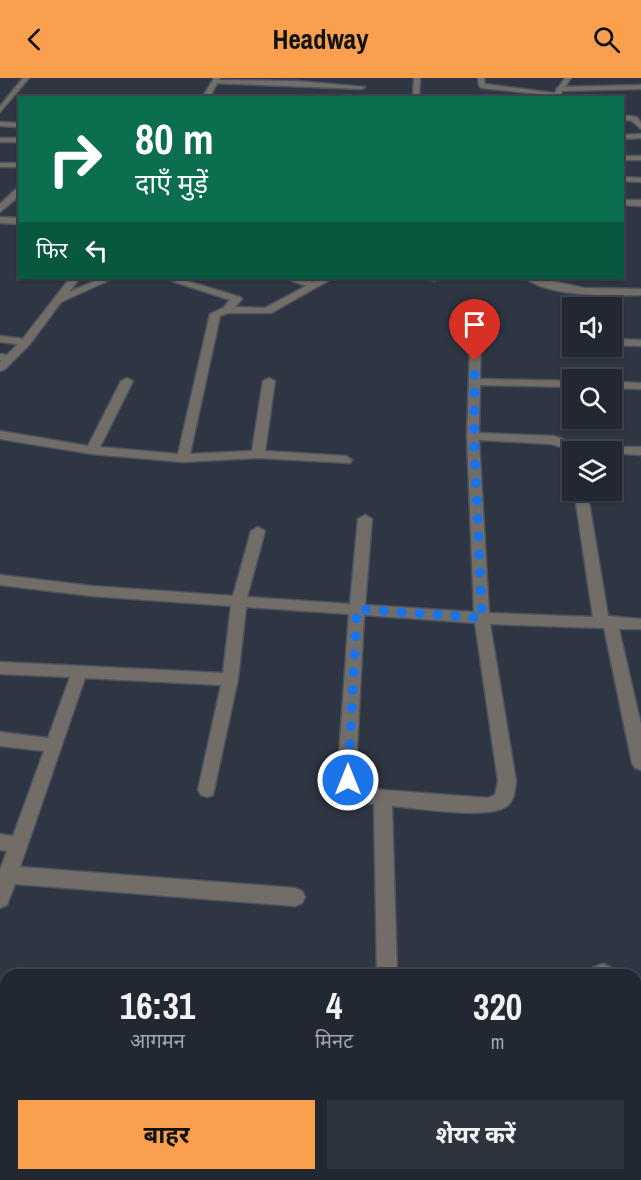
<!DOCTYPE html>
<html lang="hi">
<meta charset="utf-8">
<style>
body{margin:0;font-family:"Archivo Narrow","Noto Sans Devanagari",sans-serif;background:#2e343e;color:#f1f3f6;height:100vh;display:flex;flex-direction:column;font-size:22px;white-space:nowrap}
*{box-sizing:border-box;margin:0}
p{font-size:20px;color:#a2a6ac}
.icon{flex:none;width:33px;height:33px;fill:none;stroke:currentColor;stroke-width:2;stroke-linecap:round;stroke-linejoin:round}
.map{position:relative;flex:1;overflow:hidden}
.drawer{position:absolute;left:0px;top:891px;width:642px;height:212px;display:flex;flex-direction:column;background:#222832;border-radius:18px 18px 0 0;box-shadow:0 2px 4px #0004,0 0 0 2px #3f444d}
.drawer>*{flex:none}
.top-card{position:absolute;left:18px;top:18px;width:606px;height:183px;border-radius:0px;box-shadow:0 2px 4px #0004,0 0 0 2px #3f444d;background:#0b6e4f;color:#fff;overflow:hidden}
.buttons{position:absolute;left:562px;top:219px;display:grid;gap:12px}
.buttons a{display:grid;place-items:center;width:60px;height:60px;border-radius:0px;background:#222832;box-shadow:0 2px 4px #0004,0 0 0 2px #3f444d;font-size:30px}
.pin{position:absolute;display:grid;place-items:center;width:51px;height:51px;color:#fff;margin:-62px -26px;border-radius:50% 50% 50% 0;rotate:-45deg;box-shadow:0 0 6px #0007}
.pin .icon{rotate:45deg}
.me{position:absolute;width:66px;margin:-33px;rotate:0deg;stroke-linejoin:round;filter:drop-shadow(0 0 4px #0008)}
.turn{display:flex;align-items:center;gap:21px;height:126px;padding:0 18px;font-size:27px}
.turn .icon{width:78px;height:78px;stroke-width:2.5}
.turn b{display:block;font-size:42px;line-height:51px}
.then{display:flex;align-items:center;height:57px;padding:0 18px;background:#0003;gap:12px;font-size:22px}
.eta{display:flex;justify-content:space-evenly;align-items:center;height:102px;text-align:center}
.eta b{font-size:36px;font-weight:700;line-height:42px}
.button{display:flex;gap:12px;margin-top:auto;padding:12px 18px}
.button a{flex:1;height:69px;border-radius:0px;background:#fa9f4e;color:#111;font-size:24px;font-weight:700;line-height:69px;text-align:center}
.button a+a{background:#2e343e;color:#f1f3f6}
header{display:flex;justify-content:space-between;align-items:center;height:78px;padding:0 18px;background:#fa9f4e;color:#111;font-size:27px;font-weight:700}
.map>svg:first-child{display:block}
.lines{fill:none;stroke-linecap:round;stroke-linejoin:round}
.minor-casing{stroke:#4b535f;stroke-width:3}
.tertiary-casing{stroke:#4b535f;stroke-width:3}
.minor{fill:#726d67;fill-rule:evenodd}
.tertiary{fill:#726d67;fill-rule:evenodd}
.route{stroke:#1a73e8;stroke-width:10;stroke-dasharray:0 18}
</style>
<header><svg class="icon" aria-label="back" viewBox="0 0 24 24"><path d="M15 5l-7 7 7 7"/></svg>Headway<svg class="icon" aria-label="search" viewBox="0 0 24 24"><circle cx="10" cy="10" r="6"/><path d="M15 15l6 6"/></svg></header>
<div class="map">
<svg width="641" height="1102" viewBox="0 0 641 1102">
<rect width="100%" height="100%" fill="#2e3643"/>
<g class="lines">
<defs>
<g id="minor">
<polygon points="23,0 29,0 0,34 0,28"/>
<polygon points="414,0 420,0 419,20 413,20"/>
<polygon points="478,0 484,0 485,6 561,16 558,18 482,10 479,8"/>
<polygon points="214,2 296,3 365,9 362,11 212,5"/>
<polygon points="641,7 641,11 559,13 556,11 559,9"/>
<polygon points="622,37 637,39 641,45 641,51 632,43 622,41"/>
<polygon points="0,44 20,45 20,49 0,48"/>
<polygon points="641,56 641,60 622,61 622,57"/>
<rect x="0" y="60" width="20" height="4"/>
<rect x="622" y="78" width="19" height="4"/>
<rect x="0" y="85" width="20" height="4"/>
<polygon points="622,99 641,100 641,104 622,103"/>
<polygon points="17,110 20,110 20,117 0,134 0,126"/>
<polygon points="622,122 641,122 641,128 622,127"/>
<polygon points="0,139 20,140 20,146 0,145"/>
<polygon points="289,200 301,200 313,204 322,200 333,200 271,235 228,235 220,238 190,376 252,373 263,303 269,300 275,303 265,373 346,378 352,382 350,385 258,380 183,384 92,376 0,361 0,353 88,368 121,303 127,300 133,303 100,369 178,376 210,236 223,230 230,222 172,203 177,200 240,219 242,221 235,229 265,230 306,208 290,202"/>
<polygon points="423,200 440,200 435,203"/>
<path d="M525,200H538L584,210L641,211V217C611,218 549,219 525,200Z"/>
<path d="M476,238L481,241L480,301L573,303V309L480,307L479,355L554,358L584,369H641V377L612,375V374H573V377L572,373L552,366L479,362L489,535L593,539L574,412H587L608,538L641,541V551H619L641,647V692L635,690L632,685L604,550L490,546L516,703C515,712 514,723 507,728C489,742 417,730 392,728L397,897H377L374,726L360,724L345,716L338,691L349,536L246,529L238,601L213,717L207,719L201,717L198,712L221,607L85,600L20,789L295,810L302,813L305,819L302,825L295,828L15,806L7,827L0,830V792L7,773L0,772V756L13,758L44,673L0,668V654L48,660L70,599L0,596V584L223,595L231,528L92,518L0,507V497L92,508L233,518L251,453L258,449L265,453L247,519L350,526L358,441L365,437L372,441L365,527L474,534L467,358L471,241ZM364,537L475,545L498,703L495,717L488,720L383,712L359,707L356,691Z"/>
<polygon points="0,258 26,261 31,264 26,267 0,264"/>
<polygon points="612,261 641,262 641,268 612,267"/>
<polygon points="0,276 14,278 15,280 10,283 0,282"/>
<polygon points="612,304 641,305 641,311 612,310"/>
<polygon points="603,886 610,889 613,897 589,897 592,890"/>
<rect x="0" y="923" width="6" height="20"/>
<rect x="0" y="995" width="6" height="22"/>
<rect x="636" y="1069" width="5" height="24"/>
<rect x="379" y="1096" width="24" height="6"/>
<rect x="546" y="1096" width="24" height="6"/>
</g>
<g id="tertiary">
<polygon points="214,0 220,0 209,20 202,20"/>
<polygon points="565,0 571,0 558,20 551,20"/>
<polygon points="70,200 80,200 69,214 102,200 114,200 61,224 30,266 4,292 0,293 0,284 22,262"/>
</g>
</defs>
<use href="#minor" class="minor-casing"/>
<use href="#tertiary" class="tertiary-casing"/>
<use href="#minor" class="minor"/>
<use href="#tertiary" class="tertiary"/>
</g>
<g class="lines">
<polyline class="route" points="348,702 357,531 482,540 474,358 475,283"/>
</g>
</svg>
<div class="buttons">
<a><svg class="icon" aria-label="sound" viewBox="0 0 24 24"><path d="M4 9h4l5-4v14l-5-4H4zM17 9q2 3 0 6"/></svg></a>
<a><svg class="icon" aria-label="search" viewBox="0 0 24 24"><circle cx="10" cy="10" r="6"/><path d="M15 15l6 6"/></svg></a>
<a><svg class="icon" aria-label="layers" viewBox="0 0 24 24"><path d="M12 4l9 5-9 5-9-5zM3 14l9 5 9-5"/></svg></a>
</div>
<div class="pin" style="left:475px;top:283px;background:#d93025"><svg class="icon" aria-label="arrive" viewBox="0 0 24 24"><path d="M6 21V4h12l-3 4 3 4H6"/></svg></div>
<svg class="me" style="left:348px;top:702px" viewBox="-20 -20 40 40"><circle r="17" fill="#1a73e8" stroke="#fff" stroke-width="3"/><path d="M0-11L8 9 0 5-8 9z" fill="#fff"/></svg>
<div class="top-card">
<div class="turn"><svg class="icon" aria-label="right" viewBox="0 0 24 24"><path d="M7 20v-9h11M14 6l5 5-5 5"/></svg><div><b>80 m</b>दाएँ मुड़ें</div></div>
<div class="then">फिर<svg class="icon" aria-label="left" viewBox="0 0 24 24"><path d="M17 20v-9H6M10 6l-5 5 5 5"/></svg></div>
</div>
<section class="drawer">
<div class="eta">
<div><b>16:31</b><p>आगमन</p></div>
<div><b>4</b><p>मिनट</p></div>
<div><b>320</b><p>m</p></div>
</div>
<div class="button"><a>बाहर</a><a>शेयर करें</a></div>
</section>
</div>
